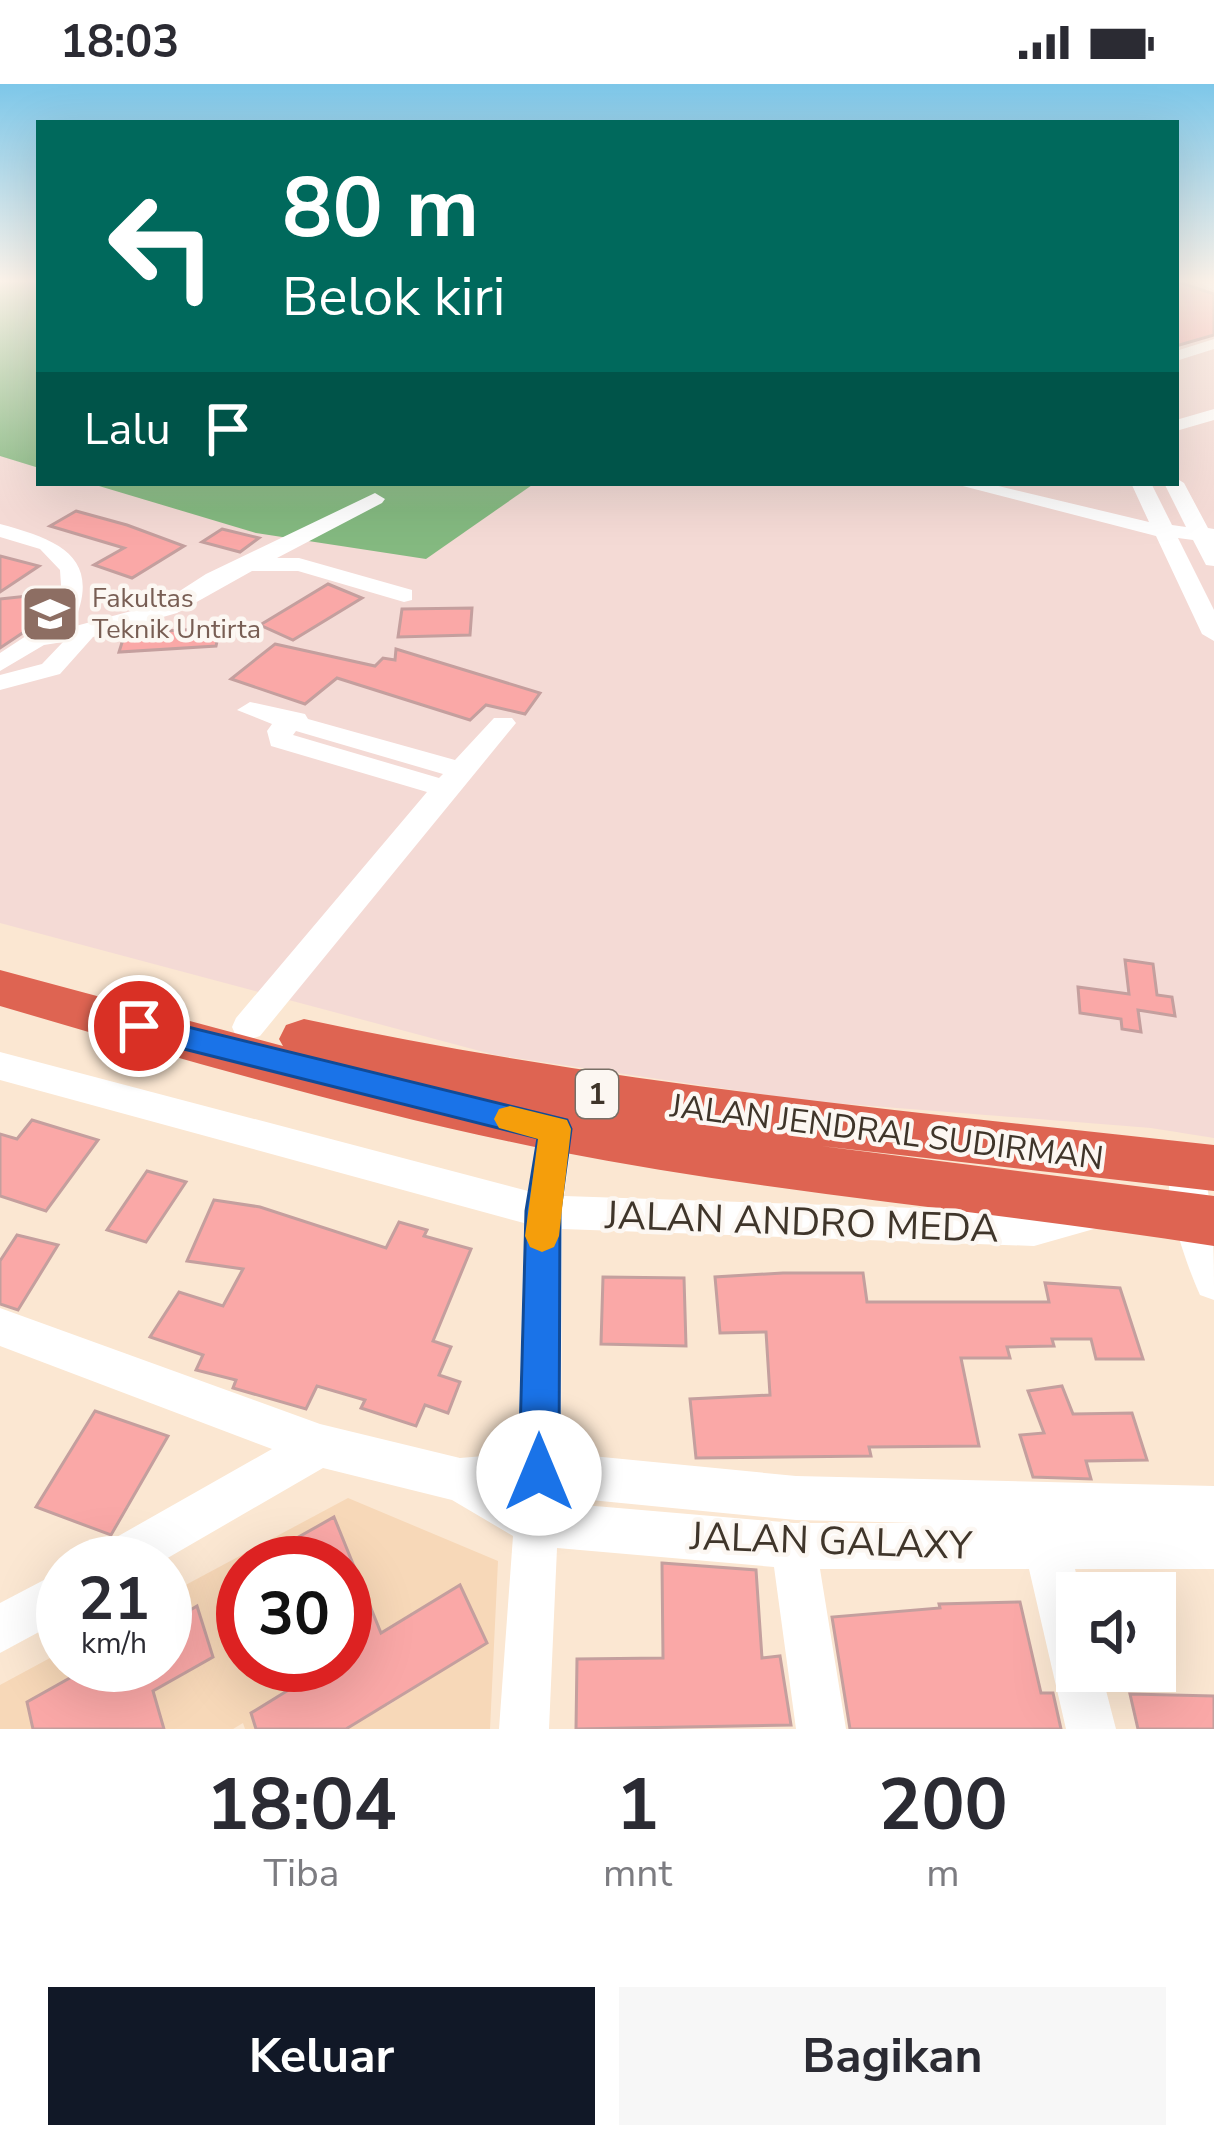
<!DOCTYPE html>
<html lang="id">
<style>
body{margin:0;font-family:"Nunito Sans",sans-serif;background:#f7f7f7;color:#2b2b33;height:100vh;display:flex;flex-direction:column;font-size:45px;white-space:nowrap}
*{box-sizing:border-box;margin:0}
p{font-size:39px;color:#7c7c81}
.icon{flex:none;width:66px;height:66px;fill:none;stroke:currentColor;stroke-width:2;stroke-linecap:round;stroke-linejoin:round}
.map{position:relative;height:1645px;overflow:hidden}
.panel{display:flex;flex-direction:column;background:#fff;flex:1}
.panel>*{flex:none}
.guide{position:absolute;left:36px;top:36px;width:1143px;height:366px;border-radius:0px;box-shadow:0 12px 48px #0002;background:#00695c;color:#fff;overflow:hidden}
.controls{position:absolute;left:1056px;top:1488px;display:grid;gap:24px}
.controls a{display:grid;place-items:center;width:120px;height:120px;border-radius:0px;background:#fff;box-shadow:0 12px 48px #0002;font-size:60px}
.speed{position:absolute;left:36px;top:1452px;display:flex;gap:24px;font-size:60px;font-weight:700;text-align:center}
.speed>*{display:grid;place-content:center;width:156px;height:156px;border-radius:50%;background:#fff;box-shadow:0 12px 48px #0002;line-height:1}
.speed small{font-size:30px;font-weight:400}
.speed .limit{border:18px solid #d22;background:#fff;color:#111}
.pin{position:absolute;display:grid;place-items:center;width:102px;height:102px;color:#fff;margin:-51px;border:6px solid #fff;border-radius:50%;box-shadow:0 3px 12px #0007}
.me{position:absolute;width:132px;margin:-66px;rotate:0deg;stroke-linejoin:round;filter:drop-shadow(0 0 9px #0008)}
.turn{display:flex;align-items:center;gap:42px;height:252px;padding:0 48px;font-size:54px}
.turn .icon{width:156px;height:156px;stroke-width:2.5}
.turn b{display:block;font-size:84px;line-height:102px}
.then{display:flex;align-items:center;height:114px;padding:0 48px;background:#0003;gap:24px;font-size:45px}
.eta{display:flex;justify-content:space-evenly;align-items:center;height:204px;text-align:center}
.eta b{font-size:72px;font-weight:700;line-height:84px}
.button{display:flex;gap:24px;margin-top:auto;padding:24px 48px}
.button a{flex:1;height:138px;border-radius:0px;background:#111827;color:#fff;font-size:48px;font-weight:700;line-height:138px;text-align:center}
.button a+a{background:#f7f7f7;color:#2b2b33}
.status{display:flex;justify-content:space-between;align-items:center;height:84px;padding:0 60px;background:#fff;direction:ltr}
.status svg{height:33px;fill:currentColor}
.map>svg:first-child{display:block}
.built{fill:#f7d8b8;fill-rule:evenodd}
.industrial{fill:#f4dad5}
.forest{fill:#84b980}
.building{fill:#faa8a7;stroke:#c49f9e;stroke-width:3}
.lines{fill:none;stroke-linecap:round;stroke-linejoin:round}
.minor{fill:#fff;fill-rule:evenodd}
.highway{fill:#de6452;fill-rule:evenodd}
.route{fill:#1a73e8;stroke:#114b97;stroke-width:3}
.slow{fill:#f59e0b}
.labels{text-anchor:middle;stroke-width:9;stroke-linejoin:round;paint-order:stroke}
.far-education-label{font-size:27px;fill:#785e54;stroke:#fcf7f2;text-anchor:start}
.shield{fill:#fcf7f2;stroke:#786f66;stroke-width:3}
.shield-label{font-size:30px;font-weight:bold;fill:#3f352a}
.street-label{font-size:33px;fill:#3f352a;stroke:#fcf7f2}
.near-street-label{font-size:39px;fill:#3f352a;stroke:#fcf7f2}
</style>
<div class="status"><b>18:03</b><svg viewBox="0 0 49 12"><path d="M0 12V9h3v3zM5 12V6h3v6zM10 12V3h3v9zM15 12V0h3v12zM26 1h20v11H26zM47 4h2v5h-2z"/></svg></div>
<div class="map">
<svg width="1214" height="1645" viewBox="0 0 1214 1645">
<rect width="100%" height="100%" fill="#fbe7d2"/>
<g class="built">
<path d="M348,1414L498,1477L490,1645H346L377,1625L354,1567L345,1571V1540L371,1524L334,1433L289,1459L296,1479H243V1581H329L251,1629L256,1645H245L243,1639L233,1645H164L146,1581H161L167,1599L212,1573L198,1523L165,1541V1512ZM460,1502L486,1559L387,1622L363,1561Z"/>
<polygon points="63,1567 63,1581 93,1581 28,1618 33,1645 0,1645 0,1601"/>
</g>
<polygon class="industrial" points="0,197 39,197 39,399 1176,399 1176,197 1214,197 1214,1054 1151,1044 808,1017 495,971 0,839"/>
<g class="forest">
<polygon points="0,197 39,197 39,384 0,372"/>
<polygon points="89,399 535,399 426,475 256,449"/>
</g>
<g class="building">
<polygon points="1176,197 1214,210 1214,251 1176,262"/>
<polygon points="76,427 127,441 184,462 132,494 94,481 124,464 50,442"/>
<polygon points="222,445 259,454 240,468 202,458"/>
<polygon points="0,472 39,482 0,508"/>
<polygon points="328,500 362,514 293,556 260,541"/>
<polygon points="56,509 44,542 27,546 0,564 0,515"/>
<polygon points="472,524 470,551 398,553 402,525"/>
<polygon points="220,544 216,562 119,568 125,549"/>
<polygon points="275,560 375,582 383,574 395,576 396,565 540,609 525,630 486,621 470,636 337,594 305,620 231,595"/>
<polygon points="1125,876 1153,880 1157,911 1172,913 1175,932 1138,926 1141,948 1122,945 1121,935 1080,929 1078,903 1129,910"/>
<polygon points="32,1036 98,1056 46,1127 0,1112 0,1050 17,1055"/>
<polygon points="147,1087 186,1098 146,1158 107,1146"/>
<polygon points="214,1116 260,1123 386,1164 399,1138 427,1146 424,1152 471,1165 433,1257 451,1263 439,1291 460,1298 448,1329 425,1321 416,1342 361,1324 365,1316 317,1302 306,1325 233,1304 236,1296 196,1286 203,1271 150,1253 179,1208 223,1222 243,1185 187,1177"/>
<polygon points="17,1151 58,1161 18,1226 0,1220 0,1177"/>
<polygon points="783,1189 863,1189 867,1218 1049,1218 1045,1199 1120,1204 1143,1275 1096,1275 1091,1255 1052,1255 1054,1262 1007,1263 1010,1274 961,1274 979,1362 869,1363 871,1372 696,1374 690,1315 770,1311 766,1248 720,1249 715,1193"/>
<polygon points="603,1193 684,1194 686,1262 601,1260"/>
<polygon points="1062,1302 1073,1330 1132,1329 1147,1376 1086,1377 1091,1395 1033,1393 1020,1351 1044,1349 1028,1307"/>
<polygon points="95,1327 168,1352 111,1451 36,1423"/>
<polygon points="334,1433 381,1549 460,1501 487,1559 346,1645 256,1645 251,1629 329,1581 345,1581 345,1479 296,1479 288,1459"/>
<polygon points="662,1479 756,1486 762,1574 780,1572 791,1641 576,1645 577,1575 663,1574"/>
<polygon points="1020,1518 1041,1609 1053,1609 1061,1645 850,1645 832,1533 940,1524 939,1520"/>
<polygon points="197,1522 213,1573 153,1607 164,1645 33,1645 27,1618 93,1581 165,1581 165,1541"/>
<polygon points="1130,1610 1214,1612 1214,1645 1138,1645"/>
</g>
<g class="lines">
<g class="minor">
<polygon points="1196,197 1214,197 1214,206"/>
<polygon points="1214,255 1214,265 1176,277 1176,267"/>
<polygon points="1214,325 1214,336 1176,347 1176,336"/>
<polygon points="1176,394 1184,399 1208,444 1214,445 1214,482 1206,481 1193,456 1178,454 1214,526 1214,557 1202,550 1156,452 951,399 986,399 1149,438 1131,399 1151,399 1172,441 1186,443 1164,399 1176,399"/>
<path d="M375,409L385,415L382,419L277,474H299L412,506V516L404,518L298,487H252L177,529L93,553L60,590L0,606V591L42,580L63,558L44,561L0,587V569L29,550L47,546L62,516L60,486L40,465L0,453V440C60,456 104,474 72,543L161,519L206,490Z"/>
<path d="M250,618L305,630L308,635L455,676L494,634H512L516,639L260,952L248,956L236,952L232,943L236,934L427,708L271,662L267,647L272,640L237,626ZM296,647L443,690L439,694L293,651Z"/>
<path d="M0,968L528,1107L542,1035L555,1030L568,1035L573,1045L564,1112L1034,1128L1095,1112L1108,1117L1114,1129L1108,1141L1034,1162L562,1145L561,1369L796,1392L1214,1402V1485H1075L1081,1509H1077V1587H1101L1116,1645H1066L1029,1485H820L846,1645H796L774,1483L557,1464L549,1645H499L513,1452L452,1416L323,1384L159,1479H92L99,1463L272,1365L0,1262V1224L320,1340L460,1374L518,1369L524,1139L0,996ZM560,1413L796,1436L921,1439H794L560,1419Z"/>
<path d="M1186,1067L1199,1072C1214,1114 1214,1170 1214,1216L1200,1211C1186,1180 1158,1103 1173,1072Z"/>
<polygon points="63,1486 63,1535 0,1569 0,1519"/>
</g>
<path class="highway" d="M0,886L283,962L279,955L286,941L304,935C604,1000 909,1027 1214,1061V1107L821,1062L1214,1112V1162C995,1127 773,1110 555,1067C368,1030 184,976 0,922Z"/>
</g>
<linearGradient id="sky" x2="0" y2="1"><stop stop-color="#7dc7e9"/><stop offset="0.46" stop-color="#fdf4eb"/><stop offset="1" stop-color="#fdf4eb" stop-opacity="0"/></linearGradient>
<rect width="1214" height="428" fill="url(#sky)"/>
<polygon class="route" points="139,931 567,1036 571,1045 560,1127 559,1389 553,1403 539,1409 525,1403 519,1389 526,1127 538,1054 128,951 124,942 128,934"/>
<polygon class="slow" points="510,1022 567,1036 571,1045 559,1152 554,1163 542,1168 530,1163 525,1152 538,1055 499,1044 494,1035 499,1025"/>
<defs>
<symbol id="university-square" viewBox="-11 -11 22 22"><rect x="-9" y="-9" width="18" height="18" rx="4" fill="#8d6e63" stroke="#fcf7f2"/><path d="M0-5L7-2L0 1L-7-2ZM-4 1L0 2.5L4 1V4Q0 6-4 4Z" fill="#fff"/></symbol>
</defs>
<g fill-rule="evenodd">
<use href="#university-square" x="17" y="497" width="66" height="66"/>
</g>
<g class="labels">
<g class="far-education-label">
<text x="92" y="523">Fakultas<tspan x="92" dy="31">Teknik Untirta</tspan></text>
</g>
<rect class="shield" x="576" y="986" width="42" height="48" rx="9"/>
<g class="shield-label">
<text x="597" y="1020">1</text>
</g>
<g class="street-label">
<text transform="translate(887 1047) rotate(7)" y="12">JALAN JENDRAL SUDIRMAN</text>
</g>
<g class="near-street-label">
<text transform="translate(802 1137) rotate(2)" y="14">JALAN ANDRO MEDA</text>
<text transform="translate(831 1456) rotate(2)" y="14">JALAN GALAXY</text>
</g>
</g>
</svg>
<div class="controls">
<a><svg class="icon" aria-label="sound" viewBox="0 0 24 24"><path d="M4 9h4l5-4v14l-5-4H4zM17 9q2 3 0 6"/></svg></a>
</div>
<div class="speed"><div>21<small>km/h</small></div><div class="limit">30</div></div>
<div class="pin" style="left:139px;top:942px;background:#d93025"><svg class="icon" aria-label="arrive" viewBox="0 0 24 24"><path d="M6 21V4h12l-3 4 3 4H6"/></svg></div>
<svg class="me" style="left:539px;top:1389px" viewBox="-20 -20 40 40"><circle r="19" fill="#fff"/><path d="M0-13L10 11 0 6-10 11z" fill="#1a73e8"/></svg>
<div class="guide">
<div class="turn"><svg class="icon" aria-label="left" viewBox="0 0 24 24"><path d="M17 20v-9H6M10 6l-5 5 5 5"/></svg><div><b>80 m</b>Belok kiri</div></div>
<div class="then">Lalu<svg class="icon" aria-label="arrive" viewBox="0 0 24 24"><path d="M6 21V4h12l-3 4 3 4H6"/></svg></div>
</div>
</div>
<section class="panel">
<div class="eta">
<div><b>18:04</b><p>Tiba</p></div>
<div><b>1</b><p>mnt</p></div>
<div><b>200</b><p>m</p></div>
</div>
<div class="button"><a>Keluar</a><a>Bagikan</a></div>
</section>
